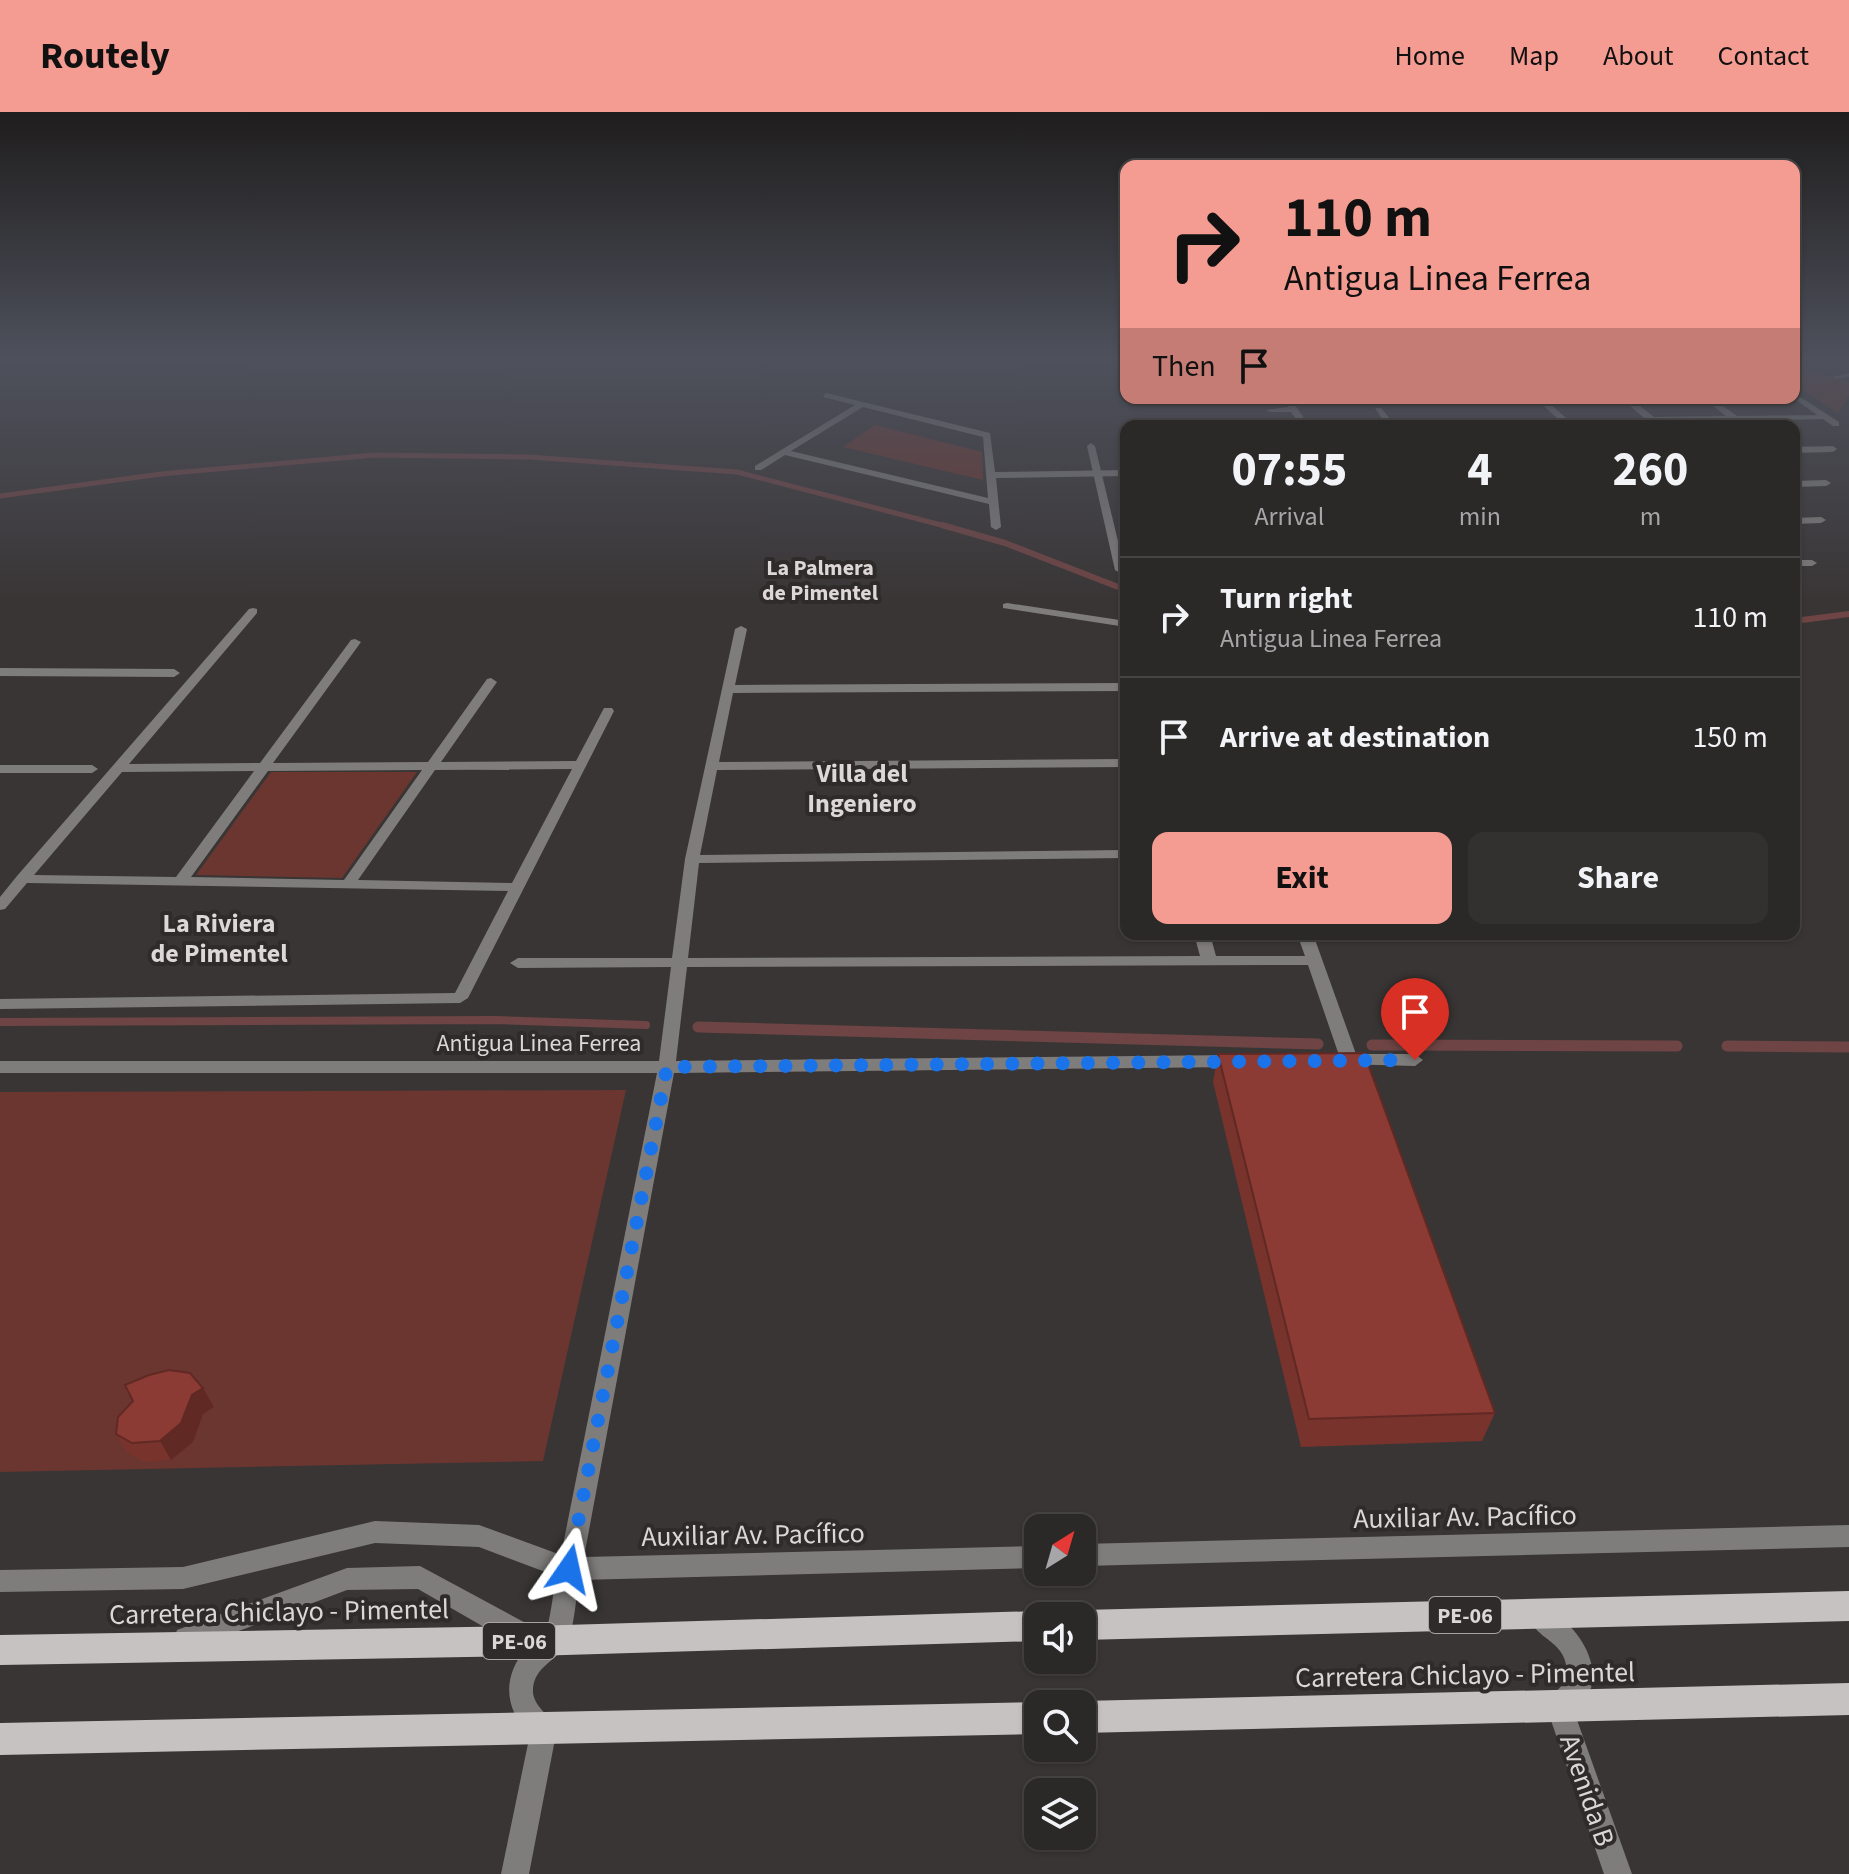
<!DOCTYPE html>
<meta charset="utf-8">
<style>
body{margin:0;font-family:"Source Sans 3",sans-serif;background:#333030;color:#f1f3f6;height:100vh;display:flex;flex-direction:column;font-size:30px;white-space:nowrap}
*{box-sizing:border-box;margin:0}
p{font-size:26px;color:#a6a6a8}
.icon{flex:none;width:44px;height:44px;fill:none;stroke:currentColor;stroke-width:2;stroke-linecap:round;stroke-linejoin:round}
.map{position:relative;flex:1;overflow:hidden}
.side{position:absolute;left:1120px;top:308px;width:680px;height:520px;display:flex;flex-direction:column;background:#2b2828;border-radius:16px;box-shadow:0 2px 6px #0004,0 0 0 2px #474445}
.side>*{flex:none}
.hud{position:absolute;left:1120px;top:48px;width:680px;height:244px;border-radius:16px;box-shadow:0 2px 6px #0004,0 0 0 2px #474445;background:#f59c92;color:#111;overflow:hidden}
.needle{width:52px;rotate:37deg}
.tools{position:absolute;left:1024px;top:1402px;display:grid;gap:16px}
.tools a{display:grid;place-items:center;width:72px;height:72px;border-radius:16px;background:#2b2828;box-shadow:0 2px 6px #0004,0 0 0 2px #474445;font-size:40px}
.pin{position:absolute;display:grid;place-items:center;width:68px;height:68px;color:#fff;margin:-82px -34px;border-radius:50% 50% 50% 0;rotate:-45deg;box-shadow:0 0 8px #0007}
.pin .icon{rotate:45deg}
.me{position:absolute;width:88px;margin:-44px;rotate:11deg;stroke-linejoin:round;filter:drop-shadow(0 0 6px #0008)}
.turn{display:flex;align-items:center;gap:28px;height:168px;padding:0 32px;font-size:36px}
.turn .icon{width:104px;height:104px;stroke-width:2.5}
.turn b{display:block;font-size:56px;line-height:68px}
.then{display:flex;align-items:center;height:76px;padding:0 32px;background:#0003;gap:16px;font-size:30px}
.eta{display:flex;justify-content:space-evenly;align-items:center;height:136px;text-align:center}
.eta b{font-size:48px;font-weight:700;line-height:56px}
.primary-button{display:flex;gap:16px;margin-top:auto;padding:16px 32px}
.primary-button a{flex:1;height:92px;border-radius:16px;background:#f59c92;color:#111;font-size:32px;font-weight:700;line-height:92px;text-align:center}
.primary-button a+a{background:#333030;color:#f1f3f6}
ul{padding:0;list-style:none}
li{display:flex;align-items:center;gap:24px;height:120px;padding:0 32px;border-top:2px solid #474445}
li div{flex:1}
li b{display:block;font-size:30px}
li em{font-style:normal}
header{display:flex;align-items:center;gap:48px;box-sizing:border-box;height:112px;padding:0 40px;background:#f59c92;color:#111}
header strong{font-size:38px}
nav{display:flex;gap:44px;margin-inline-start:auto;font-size:28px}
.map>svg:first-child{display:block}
.green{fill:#6b3630}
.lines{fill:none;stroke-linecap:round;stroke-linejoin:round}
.stream-far3{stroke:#6e4444;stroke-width:5}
.stream-far2{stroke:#6e4444;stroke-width:6}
.stream-far1{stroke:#6e4444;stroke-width:8}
.stream{stroke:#6e4444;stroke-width:11}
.service{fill:#7f7d7c;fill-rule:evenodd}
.minor{fill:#7f7d7c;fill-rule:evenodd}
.tertiary{fill:#7f7d7c;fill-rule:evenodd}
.primary{fill:#c7c2c2;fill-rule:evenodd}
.wall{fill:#78332d}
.shaded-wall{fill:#612924}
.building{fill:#8b3b34;stroke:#612924;stroke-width:2}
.route{stroke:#1a73e8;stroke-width:14;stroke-dasharray:0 25.2}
.labels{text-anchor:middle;stroke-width:8;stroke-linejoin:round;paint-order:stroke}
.far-neighbourhood-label{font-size:22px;font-weight:bold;fill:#ddd8d7;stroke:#2f2b2b}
.shield{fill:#2f2b2b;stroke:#a7a4a3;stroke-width:2}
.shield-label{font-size:22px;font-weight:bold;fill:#dad8d7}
.street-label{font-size:24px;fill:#dad8d7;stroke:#2f2b2b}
.neighbourhood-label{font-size:26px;font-weight:bold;fill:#ddd8d7;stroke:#2f2b2b}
.near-street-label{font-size:28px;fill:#dad8d7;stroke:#2f2b2b}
</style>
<header>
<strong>Routely</strong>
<nav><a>Home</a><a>Map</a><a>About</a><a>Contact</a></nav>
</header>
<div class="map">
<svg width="1849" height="1762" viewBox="0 0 1849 1762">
<rect width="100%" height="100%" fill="#393535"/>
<g class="green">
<polygon points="1794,257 1849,270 1849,284 1838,301 1794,272"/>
<polygon points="875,313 982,340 983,368 843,335"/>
<polygon points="271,660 417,660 342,766 196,763"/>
<polygon points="626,978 543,1349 0,1360 0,980"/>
</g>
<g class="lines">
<polyline class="stream-far3" points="0,384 161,362 375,343 529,345 737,360 949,415"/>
<g class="stream-far2">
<polyline points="942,413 1005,431 1126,478"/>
<polyline points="1794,509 1849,502"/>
</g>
<g class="stream-far1">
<polyline points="0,910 495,908 646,913"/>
<polyline points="698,915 714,915"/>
</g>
<g class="stream">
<polyline points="698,915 1318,932"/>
<polyline points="1372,933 1677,934"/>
<polyline points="1727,934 1849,935"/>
</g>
<polygon class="service" points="420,1454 533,1515 536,1524 533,1533 524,1536 515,1533 418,1477 347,1478 186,1539 177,1536 174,1527 177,1518 347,1456"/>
<g class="minor">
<polygon points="1849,261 1849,265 1836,267 1832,265"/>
<path d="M826,281L990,321L995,360L1126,358V364L996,366L1001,415L996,418L991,415L989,392L785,343L761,358H755V354L855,293L823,285ZM863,295L983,325L988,386L791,339Z"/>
<polygon points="1535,286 1544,286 1567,307 1644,306 1621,286 1630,286 1654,305 1726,304 1703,286 1712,286 1737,304 1826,303 1830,305 1826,307 1572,312 1572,314 1478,313 1474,311 1478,309 1558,307"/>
<polygon points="1285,287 1291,287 1309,314 1301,314 1291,300 1270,300 1266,298 1288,295"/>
<polygon points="1375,296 1381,296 1396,314 1387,314"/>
<polygon points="1794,335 1833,334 1837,337 1833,340 1794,341"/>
<polygon points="1794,369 1826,368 1831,371 1826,374 1794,375"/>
<polygon points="1794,406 1821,405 1826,408 1821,411 1794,412"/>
<polygon points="1794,448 1812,448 1817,451 1812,454 1794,454"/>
<polygon points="1007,491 1126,509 1126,515 1003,496 1003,492"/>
<path d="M253,496L257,497V501L129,652L260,651L351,528L355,527L361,530L273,651L428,650L487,567L491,566L497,570L441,650L576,649L604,596H612L614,599L468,886L460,891L0,897V887L455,881L508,779L27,771L5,797L0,798V785L17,764L249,497ZM572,657L512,771L358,768L435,658ZM422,658L344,768L191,765L268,659ZM254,659L176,765L34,763L122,660Z"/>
<path d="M741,514L747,517L735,573L1126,571V579L733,581L719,650L1126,647V655L717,658L700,743L1126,738V746L699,751L688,846L1200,844L1194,822H1210L1216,844H1305L1297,822H1313L1356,942H1415L1423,948L1415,954L1342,952L1308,853L687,855L676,949L1237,943L1245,949L1237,955L674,961L584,1445L1038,1434V1456L579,1468C576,1484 574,1524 564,1536C552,1551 532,1557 533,1581C535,1596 551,1604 557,1617L529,1762H501L530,1622C504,1598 502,1564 526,1537C531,1531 541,1526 545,1520C550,1513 554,1475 556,1464L479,1435L375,1431L183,1477L0,1480V1458L183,1455L375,1409L479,1413L561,1443L657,961H0V949H659L671,855L518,856L510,851L518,846H672L685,747L735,517Z"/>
<polygon points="0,556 174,557 180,561 174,565 0,564"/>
<polygon points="0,653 92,653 98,657 92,661 0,661"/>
<polygon points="1849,1413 1849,1435 1082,1454 1082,1432"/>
<path d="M1541,1494C1584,1511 1621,1580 1563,1604L1554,1600L1550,1591L1554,1582L1567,1568C1570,1528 1539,1531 1529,1506L1532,1498Z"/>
</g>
<g class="tertiary">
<polygon points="1794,281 1839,310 1839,314 1833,314 1793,286"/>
<polygon points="1091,331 1095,334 1125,458 1120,461 1115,458 1087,334"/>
<polygon points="1120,340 1126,340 1126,353 1122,350"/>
<polygon points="1559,1581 1568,1585 1572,1594 1632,1762 1604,1762 1546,1594 1550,1585"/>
</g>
<g class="primary">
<polygon points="1849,1479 1849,1509 1082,1528 1082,1504 1070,1504 1082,1498"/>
<polygon points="1038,1499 1049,1504 1038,1504 1038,1529 532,1544 0,1553 0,1523 532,1514"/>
<polygon points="1849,1571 1849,1603 1082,1621 1082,1592 1075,1592 1082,1589"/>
<polygon points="1038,1590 1043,1592 1038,1592 1038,1622 0,1643 0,1611"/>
</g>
</g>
<g class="wall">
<polygon points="1218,942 1495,1301 1482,1329 1301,1335 1213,970"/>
<polygon points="203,1276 214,1295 203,1302 193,1330 171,1348 145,1350 128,1341 116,1322"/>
</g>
<polygon class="shaded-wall" points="203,1276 214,1295 203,1302 193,1330 171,1348 160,1329 192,1283"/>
<g class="building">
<polygon points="1364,941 1495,1301 1309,1307 1218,942"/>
<polygon points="169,1258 190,1261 203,1276 192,1283 181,1311 160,1329 132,1331 116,1322 118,1305 133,1289 125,1273 149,1263"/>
</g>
<linearGradient id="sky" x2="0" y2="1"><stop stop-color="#1f1d1d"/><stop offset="0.5" stop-color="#4e515c"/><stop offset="1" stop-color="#4e515c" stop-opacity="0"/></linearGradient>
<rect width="1849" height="493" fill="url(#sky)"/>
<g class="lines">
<polyline class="route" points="569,1457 667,955 1415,948"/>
</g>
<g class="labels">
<g class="far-neighbourhood-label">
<text x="820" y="463">La Palmera<tspan x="820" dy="25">de Pimentel</tspan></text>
</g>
<g class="shield">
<rect x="1429" y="1485" width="72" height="36" rx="6"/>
<rect x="483" y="1511" width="72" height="36" rx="6"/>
</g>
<g class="shield-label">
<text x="1465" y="1511">PE-06</text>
<text x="519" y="1537">PE-06</text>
</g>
<g class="street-label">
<text x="539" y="939">Antigua Linea Ferrea</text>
</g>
<g class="neighbourhood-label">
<text x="862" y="670">Villa del<tspan x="862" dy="30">Ingeniero</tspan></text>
<text x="219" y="820">La Riviera<tspan x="219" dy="30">de Pimentel</tspan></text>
</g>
<g class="near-street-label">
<text transform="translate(1465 1404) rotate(-1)" y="10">Auxiliar Av. Pacífico</text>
<text transform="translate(753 1422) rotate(-1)" y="10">Auxiliar Av. Pacífico</text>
<text transform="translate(279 1499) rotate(-1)" y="10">Carretera Chiclayo - Pimentel</text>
<text transform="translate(1465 1562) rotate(-1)" y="10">Carretera Chiclayo - Pimentel</text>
<text transform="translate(1588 1678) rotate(71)" y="10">Avenida B</text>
</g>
</g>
</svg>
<div class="tools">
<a><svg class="needle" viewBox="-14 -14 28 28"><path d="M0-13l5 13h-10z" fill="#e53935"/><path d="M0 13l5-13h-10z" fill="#a6a6a8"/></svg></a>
<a><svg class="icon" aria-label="sound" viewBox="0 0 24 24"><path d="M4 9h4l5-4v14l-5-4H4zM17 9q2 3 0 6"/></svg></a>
<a><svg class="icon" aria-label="search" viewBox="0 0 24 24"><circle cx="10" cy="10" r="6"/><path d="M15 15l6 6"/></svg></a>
<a><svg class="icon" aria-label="layers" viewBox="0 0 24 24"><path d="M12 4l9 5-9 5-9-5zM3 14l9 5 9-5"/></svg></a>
</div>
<div class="pin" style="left:1415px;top:948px;background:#d93025"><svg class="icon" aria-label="arrive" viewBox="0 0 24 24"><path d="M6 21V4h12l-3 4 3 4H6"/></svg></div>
<svg class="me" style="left:569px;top:1457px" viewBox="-20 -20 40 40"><path d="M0-17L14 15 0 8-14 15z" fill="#1a73e8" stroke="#fff" stroke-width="4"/></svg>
<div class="hud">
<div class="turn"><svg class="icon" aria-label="right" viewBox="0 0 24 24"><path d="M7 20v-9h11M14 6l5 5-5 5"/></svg><div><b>110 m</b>Antigua Linea Ferrea</div></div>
<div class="then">Then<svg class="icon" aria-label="arrive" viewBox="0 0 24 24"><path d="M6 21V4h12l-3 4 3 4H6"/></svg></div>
</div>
<section class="side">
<div class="eta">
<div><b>07:55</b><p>Arrival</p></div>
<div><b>4</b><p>min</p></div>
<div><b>260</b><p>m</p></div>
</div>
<ul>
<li><svg class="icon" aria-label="right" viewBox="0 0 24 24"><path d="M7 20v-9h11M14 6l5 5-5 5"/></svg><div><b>Turn right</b><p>Antigua Linea Ferrea</p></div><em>110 m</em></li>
<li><svg class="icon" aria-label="arrive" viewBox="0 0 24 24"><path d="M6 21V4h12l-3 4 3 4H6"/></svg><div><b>Arrive at destination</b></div><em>150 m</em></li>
</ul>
<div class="primary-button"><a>Exit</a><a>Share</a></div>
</section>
</div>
